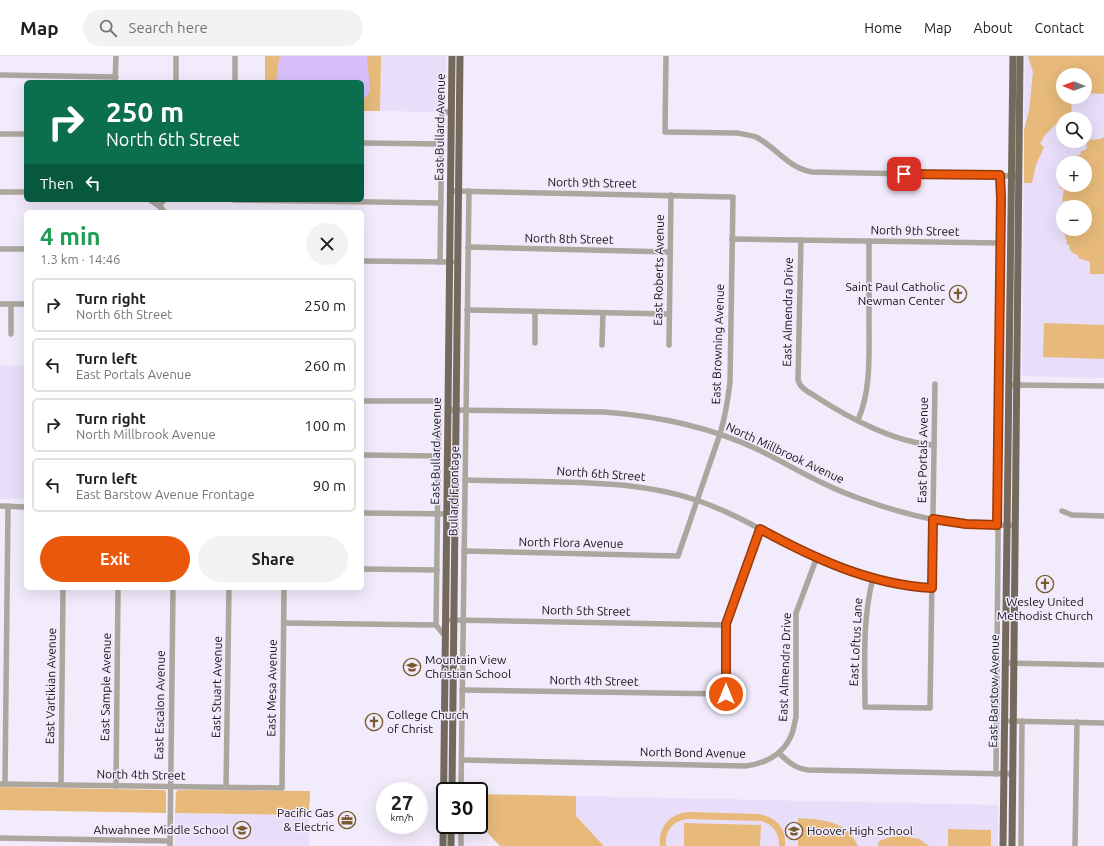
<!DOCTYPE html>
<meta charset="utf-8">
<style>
body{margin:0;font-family:Ubuntu,sans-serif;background:#f2f2f2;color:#202124;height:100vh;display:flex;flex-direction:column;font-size:15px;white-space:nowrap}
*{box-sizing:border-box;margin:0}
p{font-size:13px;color:#757577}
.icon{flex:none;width:22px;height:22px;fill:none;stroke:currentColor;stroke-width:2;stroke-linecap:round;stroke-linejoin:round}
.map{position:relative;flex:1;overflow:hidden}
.details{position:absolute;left:24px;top:154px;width:340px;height:380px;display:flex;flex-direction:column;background:#fff;border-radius:6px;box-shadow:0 4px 16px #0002}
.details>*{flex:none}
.banner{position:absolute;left:24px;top:24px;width:340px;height:122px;border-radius:6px;box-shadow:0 4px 16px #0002;background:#0b6e4f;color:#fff;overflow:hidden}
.needle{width:26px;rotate:271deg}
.fabs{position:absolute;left:1056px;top:12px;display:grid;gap:8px}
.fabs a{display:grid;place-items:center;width:36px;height:36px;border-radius:50%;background:#fff;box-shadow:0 4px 16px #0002;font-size:20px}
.speed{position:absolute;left:376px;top:726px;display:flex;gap:8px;font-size:20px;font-weight:700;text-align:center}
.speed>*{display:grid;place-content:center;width:52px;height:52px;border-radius:50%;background:#fff;box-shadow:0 4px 16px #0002;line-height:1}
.speed small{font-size:10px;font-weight:400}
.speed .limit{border:2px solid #111;border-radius:6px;background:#fff;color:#111}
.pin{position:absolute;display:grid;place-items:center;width:34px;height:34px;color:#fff;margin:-17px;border-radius:8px;box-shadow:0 2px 6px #0006}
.me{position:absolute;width:44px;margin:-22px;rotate:0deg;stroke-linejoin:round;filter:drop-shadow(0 0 3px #0008)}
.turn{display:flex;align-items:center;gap:14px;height:84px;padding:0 16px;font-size:18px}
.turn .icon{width:52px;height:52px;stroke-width:2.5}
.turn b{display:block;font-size:28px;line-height:34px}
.then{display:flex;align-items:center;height:38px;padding:0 16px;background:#0003;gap:8px;font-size:15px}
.round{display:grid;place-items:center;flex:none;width:42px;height:42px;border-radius:21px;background:#f2f2f2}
.head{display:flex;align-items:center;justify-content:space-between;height:68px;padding:0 16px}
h1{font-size:24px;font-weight:600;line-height:30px;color:#1e9e55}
.button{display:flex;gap:8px;margin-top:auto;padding:8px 16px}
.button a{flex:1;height:46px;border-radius:24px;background:#ea580c;color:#fff;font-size:16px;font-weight:600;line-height:46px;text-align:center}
.button a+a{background:#f2f2f2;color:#202124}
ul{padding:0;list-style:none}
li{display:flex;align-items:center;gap:12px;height:54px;margin:0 8px 6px;padding:0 8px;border:2px solid #e0e0e0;border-radius:6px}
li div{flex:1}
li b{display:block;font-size:15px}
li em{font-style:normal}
header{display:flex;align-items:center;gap:24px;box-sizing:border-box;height:56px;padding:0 20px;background:#fff;border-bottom:1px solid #e0e0e0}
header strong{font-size:19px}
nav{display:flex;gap:22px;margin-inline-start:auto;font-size:14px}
.search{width:280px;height:36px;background:#f2f2f2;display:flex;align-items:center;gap:10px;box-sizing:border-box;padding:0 14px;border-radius:22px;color:#757577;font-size:15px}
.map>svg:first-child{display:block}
.built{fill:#e8defa;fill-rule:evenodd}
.green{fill:#e7ba7b}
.water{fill:#d7bffc}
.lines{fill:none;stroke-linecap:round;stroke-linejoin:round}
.minor{stroke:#aba69e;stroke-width:5.5}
.major{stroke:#74695c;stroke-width:7}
.route-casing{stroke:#983908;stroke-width:10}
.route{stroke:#ea580c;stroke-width:7}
.labels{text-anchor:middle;stroke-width:3;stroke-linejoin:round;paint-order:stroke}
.street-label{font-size:12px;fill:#131117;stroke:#f1ebfc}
.poi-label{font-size:12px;fill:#131117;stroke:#f1ebfc;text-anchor:end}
</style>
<header>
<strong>Map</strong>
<div class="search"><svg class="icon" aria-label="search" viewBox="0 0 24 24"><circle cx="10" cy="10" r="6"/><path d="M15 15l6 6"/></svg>Search here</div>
<nav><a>Home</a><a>Map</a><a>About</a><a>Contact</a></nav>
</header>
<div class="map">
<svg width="1104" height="790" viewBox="0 0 1104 790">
<rect width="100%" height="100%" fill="#f1ebfc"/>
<g class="built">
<polygon points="381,0 446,0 445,49 440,51 437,56 380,55"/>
<path d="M1025,0H1104V322L1022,320ZM1063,19H1085V41H1063ZM1063,63H1085V85H1063ZM1063,107H1085V129H1063ZM1063,151H1085V173H1063Z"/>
<polygon points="0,309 26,310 26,443 0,443"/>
<polygon points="576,740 998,749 998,790 604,790 576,760"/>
<polygon points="175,757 309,759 309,790 175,790"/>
</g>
<g class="green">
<polygon points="265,0 381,0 380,55 362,55 362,26 265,26"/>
<polygon points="1028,0 1104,0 1104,38 1085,37 1085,19 1063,19 1063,41 1071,41 1072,63 1063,63 1063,68 1059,65 1045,79 1040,88 1044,91 1036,109 1032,127 1024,127 1024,74 1029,55 1033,16"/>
<polygon points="1104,81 1104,218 1090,218 1090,206 1078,202 1079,200 1073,197 1069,192 1070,190 1066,187 1067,185 1065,181 1066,180 1063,176 1060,166 1063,166 1063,173 1085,173 1085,151 1068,151 1068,145 1062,145 1064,133 1060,132 1063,126 1063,129 1085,129 1085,107 1072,107 1071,106 1076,102 1075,101 1081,98 1080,96 1087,93 1086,84 1100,83"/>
<polygon points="1044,267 1104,269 1104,303 1043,301"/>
<polygon points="0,731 164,734 166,736 166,757 0,754"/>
<polygon points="178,734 310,735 309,759 175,757 176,736"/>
<polygon points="479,738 576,740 576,760 604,790 500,790 479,768"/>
<path d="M689,756L758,758C775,760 787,772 785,790H779C780,778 773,768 761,765L688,763C674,764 664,775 666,790H660C658,771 670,757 689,756Z"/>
<path d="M798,762C816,763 836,764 850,777C853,780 856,786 858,790H798Z"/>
<polygon points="684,767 761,769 760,790 684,790"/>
<polygon points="948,773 991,774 991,790 948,790"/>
<polygon points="903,780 919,783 929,790 878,790 879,785 890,781"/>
</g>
<polygon class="water" points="281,0 367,0 370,36 364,43 362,44 362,26 276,26 279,3"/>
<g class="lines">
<g class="minor">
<path d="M666,0L665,76L737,77C743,78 750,79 756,81C777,92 788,112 812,116L1016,120"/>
<polyline points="0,19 116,21"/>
<polyline points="115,26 116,0"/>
<polyline points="176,26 176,0"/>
<polyline points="235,26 235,0"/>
<polyline points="0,78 26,78"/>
<polyline points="362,87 442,88"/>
<path d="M450,135L733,141L730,326C728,344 725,361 720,378L678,500L464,495"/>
<polyline points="0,136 26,136"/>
<polyline points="150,144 159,150"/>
<polyline points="164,144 159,150 165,156"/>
<polyline points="234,144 441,147"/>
<polyline points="732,183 1001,187"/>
<path d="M801,184L798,324C800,333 811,337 818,342C849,362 896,387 934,389"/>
<polyline points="468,191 670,196"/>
<polyline points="0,193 26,193"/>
<polyline points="362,205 452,206"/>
<polyline points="440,206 442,56 452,56"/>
<polyline points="0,248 26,248"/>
<polyline points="467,254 669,258"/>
<polyline points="11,278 11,248"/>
<polyline points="535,287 535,256"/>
<polyline points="602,289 603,257"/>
<polyline points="669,289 671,139"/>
<polyline points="1014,329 1104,330"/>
<polyline points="362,345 439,345 436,569"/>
<path d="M448,354L604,356C658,360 711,371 759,394C793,411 825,431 861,443C889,453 919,462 949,466C971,469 993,468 1015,470"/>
<path d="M858,364C871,334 869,300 869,268C869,241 869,213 869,185"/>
<polyline points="362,399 438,400"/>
<path d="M465,424C496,425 527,425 559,426C605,427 651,429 696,444C729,455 758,472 788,488C832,511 882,530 932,532"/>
<polyline points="0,450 26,451"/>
<polyline points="1062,455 1072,459 1104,460"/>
<polyline points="362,457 455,458"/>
<polyline points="362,513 437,514"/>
<path d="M873,522C862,564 865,608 865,651L930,652L935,328"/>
<polyline points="451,564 726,569"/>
<polyline points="284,567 436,569 445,580"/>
<polyline points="1006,607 1104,609"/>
<polyline points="462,634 726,638 726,569 760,473"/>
<polyline points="1010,665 1104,667"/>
<path d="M779,697C788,706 796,713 809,714L1012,718"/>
<path d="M462,704L745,710C764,708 783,699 791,680C794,674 794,668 796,661V557L817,501"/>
<polyline points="996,718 1001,142 1000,119"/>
<polyline points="0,728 282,732 284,532"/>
<polyline points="5,728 8,450"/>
<polyline points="61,729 63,532"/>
<polyline points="116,730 118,532"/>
<polyline points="226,731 229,532"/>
<polyline points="461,735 469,135"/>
<polyline points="0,782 170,785"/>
<polyline points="170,790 173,532"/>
<polyline points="461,790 461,769"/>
<polyline points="1021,790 1022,665"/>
<polyline points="1075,790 1077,666"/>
</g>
<g class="major">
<polyline points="452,735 460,0"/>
<polyline points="443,790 452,0"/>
<polyline points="451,790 451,769"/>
<polyline points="1003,790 1013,0"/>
<polyline points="1012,790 1020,0"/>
</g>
</g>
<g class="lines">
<defs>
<path id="route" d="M726,638V568L760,473C813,502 871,529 932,532L933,463L966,468L997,469L1001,142L1000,119L904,118"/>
</defs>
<use href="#route" class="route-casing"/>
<use href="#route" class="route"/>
</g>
<defs>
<symbol id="church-ring" viewBox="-11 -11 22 22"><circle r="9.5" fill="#f1ebfc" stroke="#7a5b30" stroke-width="1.5"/><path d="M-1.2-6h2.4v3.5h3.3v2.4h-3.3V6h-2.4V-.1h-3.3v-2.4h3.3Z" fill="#7a5b30"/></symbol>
<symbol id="school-ring" viewBox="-11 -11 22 22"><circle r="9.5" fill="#f1ebfc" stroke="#7a5b30" stroke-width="1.5"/><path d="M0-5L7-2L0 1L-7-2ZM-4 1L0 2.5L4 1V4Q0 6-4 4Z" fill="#7a5b30"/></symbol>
<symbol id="office-ring" viewBox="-11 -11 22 22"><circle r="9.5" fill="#f1ebfc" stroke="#7a5b30" stroke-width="1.5"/><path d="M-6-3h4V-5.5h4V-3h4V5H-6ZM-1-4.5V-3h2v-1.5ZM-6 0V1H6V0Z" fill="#7a5b30"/></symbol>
</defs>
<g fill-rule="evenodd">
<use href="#church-ring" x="948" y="228" width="20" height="20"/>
<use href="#church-ring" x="1035" y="518" width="20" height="20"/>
<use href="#school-ring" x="402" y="601" width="20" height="20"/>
<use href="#church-ring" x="364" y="656" width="20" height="20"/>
<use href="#office-ring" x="337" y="754" width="20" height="20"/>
<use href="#school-ring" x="232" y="764" width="20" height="20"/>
<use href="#school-ring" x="784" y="765" width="20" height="20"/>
</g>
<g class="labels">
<g class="street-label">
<text transform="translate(440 71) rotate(-89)" y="4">East Bullard Avenue</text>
<text transform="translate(592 127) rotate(1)" y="4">North 9th Street</text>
<text transform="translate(915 175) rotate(1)" y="4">North 9th Street</text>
<text transform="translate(569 183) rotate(1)" y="4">North 8th Street</text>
<text transform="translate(659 214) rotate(-89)" y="4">East Roberts Avenue</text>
<text transform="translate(788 256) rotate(-89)" y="4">East Almendra Drive</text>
<text transform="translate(718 288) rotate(-88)" y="4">East Browning Avenue</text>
<text transform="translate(923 394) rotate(-89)" y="4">East Portals Avenue</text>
<text transform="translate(436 395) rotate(-89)" y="4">East Bullard Avenue</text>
<text transform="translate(785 397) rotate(25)" y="4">North Millbrook Avenue</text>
<text transform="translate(601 418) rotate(4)" y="4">North 6th Street</text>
<text transform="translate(454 435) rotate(-89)" y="4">Bullard Frontage</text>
<text transform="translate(571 487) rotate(1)" y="4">North Flora Avenue</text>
<text transform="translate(586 555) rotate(1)" y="4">North 5th Street</text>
<text transform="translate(856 586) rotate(-87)" y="4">East Loftus Lane</text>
<text transform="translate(785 611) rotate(-88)" y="4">East Almendra Drive</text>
<text transform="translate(594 625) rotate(1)" y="4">North 4th Street</text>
<text transform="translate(51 630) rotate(-89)" y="4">East Vartikian Avenue</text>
<text transform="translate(106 631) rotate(-89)" y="4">East Sample Avenue</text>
<text transform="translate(217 631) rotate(-89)" y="4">East Stuart Avenue</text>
<text transform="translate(272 632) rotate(-89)" y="4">East Mesa Avenue</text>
<text transform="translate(994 635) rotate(-89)" y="4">East Barstow Avenue</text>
<text transform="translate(160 649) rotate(-89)" y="4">East Escalon Avenue</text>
<text transform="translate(693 697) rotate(1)" y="4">North Bond Avenue</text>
<text transform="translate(141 719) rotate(1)" y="4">North 4th Street</text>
</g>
<g class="poi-label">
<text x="945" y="235">Saint Paul Catholic<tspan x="945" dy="14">Newman Center</tspan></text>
<text x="1045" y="550" text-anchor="middle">Wesley United<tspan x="1045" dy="14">Methodist Church</tspan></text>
<text x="425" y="608" text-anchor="start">Mountain View<tspan x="425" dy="14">Christian School</tspan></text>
<text x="387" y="663" text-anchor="start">College Church<tspan x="387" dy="14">of Christ</tspan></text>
<text x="334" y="761">Pacific Gas<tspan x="334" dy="14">&amp; Electric</tspan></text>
<text x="229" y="778">Ahwahnee Middle School</text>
<text x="807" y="779" text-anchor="start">Hoover High School</text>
</g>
</g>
</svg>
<div class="fabs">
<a><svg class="needle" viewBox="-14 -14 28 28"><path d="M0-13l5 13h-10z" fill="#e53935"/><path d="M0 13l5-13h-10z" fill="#757577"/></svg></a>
<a><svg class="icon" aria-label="search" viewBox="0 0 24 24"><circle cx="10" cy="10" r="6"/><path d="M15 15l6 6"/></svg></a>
<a>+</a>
<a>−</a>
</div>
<div class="speed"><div>27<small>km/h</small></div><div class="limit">30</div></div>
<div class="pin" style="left:904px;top:118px;background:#d93025"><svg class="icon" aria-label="arrive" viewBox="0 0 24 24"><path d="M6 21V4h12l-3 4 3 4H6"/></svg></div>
<svg class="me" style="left:726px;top:638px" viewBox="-20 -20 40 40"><circle r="17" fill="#ea580c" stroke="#fff" stroke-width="3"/><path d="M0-11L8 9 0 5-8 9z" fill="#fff"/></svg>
<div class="banner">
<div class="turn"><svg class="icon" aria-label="right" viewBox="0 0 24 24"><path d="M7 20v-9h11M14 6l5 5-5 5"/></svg><div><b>250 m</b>North 6th Street</div></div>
<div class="then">Then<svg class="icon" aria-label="left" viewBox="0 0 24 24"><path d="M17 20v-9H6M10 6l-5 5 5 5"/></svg></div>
</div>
<section class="details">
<div class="head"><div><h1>4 min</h1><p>1.3 km · 14:46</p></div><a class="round"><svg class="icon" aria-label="close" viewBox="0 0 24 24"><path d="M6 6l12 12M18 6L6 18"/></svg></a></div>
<ul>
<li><svg class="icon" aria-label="right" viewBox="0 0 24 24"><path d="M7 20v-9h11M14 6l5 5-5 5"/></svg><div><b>Turn right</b><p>North 6th Street</p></div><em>250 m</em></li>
<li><svg class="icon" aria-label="left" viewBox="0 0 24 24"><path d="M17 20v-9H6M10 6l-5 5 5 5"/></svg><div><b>Turn left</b><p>East Portals Avenue</p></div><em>260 m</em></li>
<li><svg class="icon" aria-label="right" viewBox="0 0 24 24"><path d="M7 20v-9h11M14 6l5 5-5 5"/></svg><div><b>Turn right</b><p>North Millbrook Avenue</p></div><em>100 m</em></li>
<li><svg class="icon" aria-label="left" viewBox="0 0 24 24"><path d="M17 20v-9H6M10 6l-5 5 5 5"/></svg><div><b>Turn left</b><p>East Barstow Avenue Frontage</p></div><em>90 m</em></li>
</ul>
<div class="button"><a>Exit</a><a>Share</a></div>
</section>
</div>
